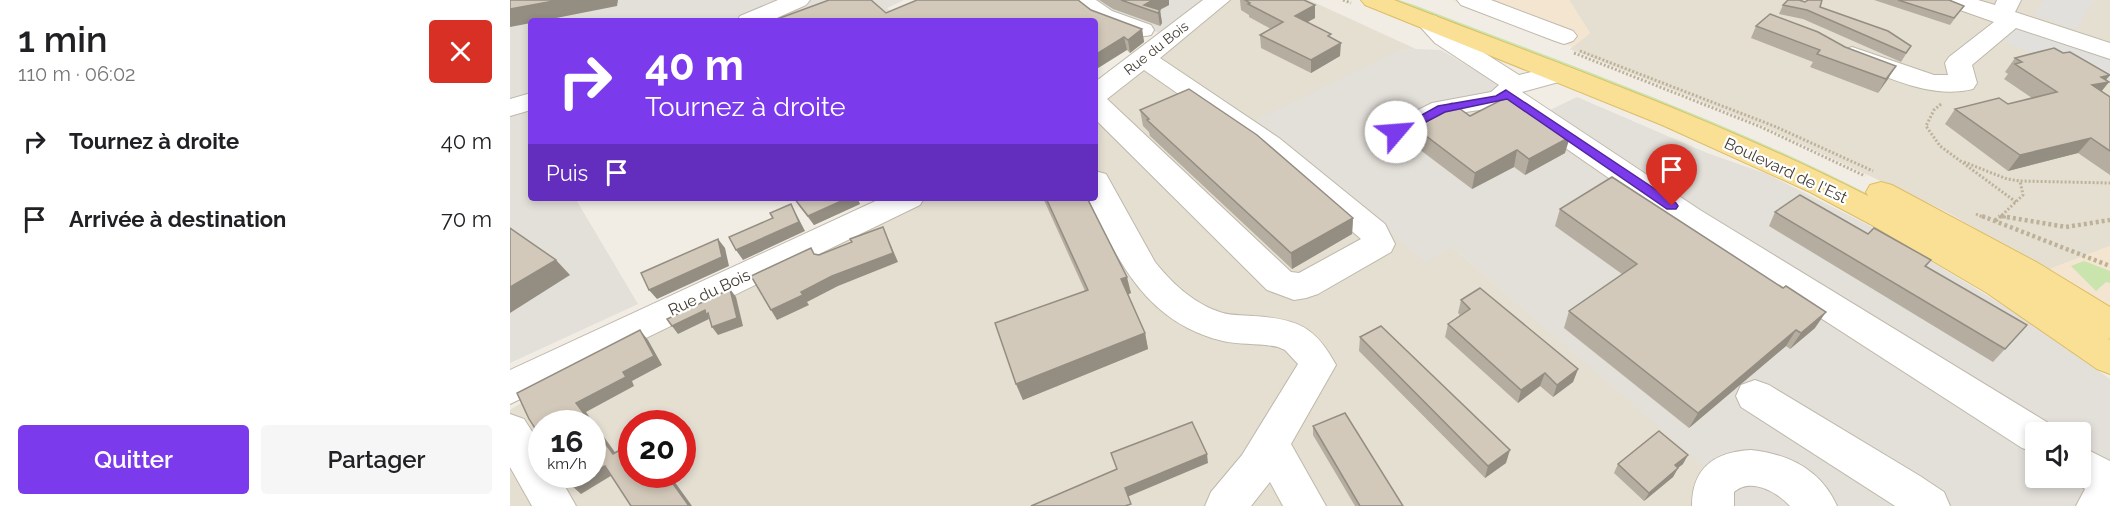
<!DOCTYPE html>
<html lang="fr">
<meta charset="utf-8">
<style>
body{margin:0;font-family:Raleway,sans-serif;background:#f6f6f6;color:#202124;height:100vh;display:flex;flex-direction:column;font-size:22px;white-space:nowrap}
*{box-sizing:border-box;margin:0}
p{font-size:20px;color:#757577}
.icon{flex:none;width:33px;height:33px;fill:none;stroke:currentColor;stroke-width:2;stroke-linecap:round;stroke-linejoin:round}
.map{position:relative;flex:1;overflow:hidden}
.details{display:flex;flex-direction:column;background:#fff;width:510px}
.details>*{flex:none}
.hud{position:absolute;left:18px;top:18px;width:570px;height:183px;border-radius:6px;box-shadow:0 3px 9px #0003;background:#7c3aed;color:#fff;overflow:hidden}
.fabs{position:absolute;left:1515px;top:422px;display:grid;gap:12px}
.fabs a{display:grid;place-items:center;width:66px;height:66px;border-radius:6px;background:#fff;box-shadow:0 3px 9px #0003;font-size:30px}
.speed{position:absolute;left:18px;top:410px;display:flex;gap:12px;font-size:30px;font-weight:700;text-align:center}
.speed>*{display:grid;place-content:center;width:78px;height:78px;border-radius:50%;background:#fff;box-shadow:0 3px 9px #0003;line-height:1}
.speed small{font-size:15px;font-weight:400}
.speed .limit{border:9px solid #d22;background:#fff;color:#111}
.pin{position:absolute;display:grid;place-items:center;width:51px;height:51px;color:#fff;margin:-62px -26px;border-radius:50% 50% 50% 0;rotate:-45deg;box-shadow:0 0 6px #0007}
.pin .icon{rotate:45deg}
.me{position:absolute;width:66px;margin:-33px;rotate:63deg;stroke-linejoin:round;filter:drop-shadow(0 0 4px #0008)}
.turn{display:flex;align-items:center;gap:21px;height:126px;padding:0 18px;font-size:27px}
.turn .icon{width:78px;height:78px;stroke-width:2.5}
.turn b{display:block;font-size:42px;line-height:51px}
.then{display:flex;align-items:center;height:57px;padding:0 18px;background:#0003;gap:12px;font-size:22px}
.round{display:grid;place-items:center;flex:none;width:63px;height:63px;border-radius:6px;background:#f6f6f6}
.summary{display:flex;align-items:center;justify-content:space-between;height:102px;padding:0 18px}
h1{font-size:36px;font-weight:600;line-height:45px}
.action{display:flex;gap:12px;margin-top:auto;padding:12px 18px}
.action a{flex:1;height:69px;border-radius:6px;background:#7c3aed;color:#fff;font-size:24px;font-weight:600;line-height:69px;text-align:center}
.action a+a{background:#f6f6f6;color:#202124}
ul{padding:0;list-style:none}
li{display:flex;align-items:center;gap:18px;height:78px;padding:0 18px}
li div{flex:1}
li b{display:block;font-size:22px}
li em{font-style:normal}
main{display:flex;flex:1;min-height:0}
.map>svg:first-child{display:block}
.residential{fill:#e5dfd2;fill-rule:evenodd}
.commercial{fill:#f3e5cf}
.industrial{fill:#e3dfd9;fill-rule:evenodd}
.green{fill:#cae4ae}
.parking{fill:#e2e0dc}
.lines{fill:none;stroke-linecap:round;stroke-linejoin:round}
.minor-casing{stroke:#bfb8aa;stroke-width:2}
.major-casing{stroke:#ddbd65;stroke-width:2}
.path-far1{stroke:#bdb199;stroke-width:3;stroke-dasharray:2 2;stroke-linecap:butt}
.path{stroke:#bdb199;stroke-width:4.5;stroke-dasharray:3 3;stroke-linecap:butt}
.minor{fill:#fff;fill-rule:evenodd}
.major{fill:#f9e094;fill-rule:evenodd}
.wall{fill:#b5ada0}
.shaded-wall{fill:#938d82}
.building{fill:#d2c9ba;stroke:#938d82;stroke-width:1.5}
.route{fill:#7c3aed;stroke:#51269a;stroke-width:1.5}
.labels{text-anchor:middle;stroke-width:4.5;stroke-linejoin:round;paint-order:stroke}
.far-street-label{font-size:14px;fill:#433d34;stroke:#fff}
.street-label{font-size:16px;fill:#433d34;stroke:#fff}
</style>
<main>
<section class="details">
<div class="summary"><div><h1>1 min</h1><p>110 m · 06:02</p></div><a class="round" style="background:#d93025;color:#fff"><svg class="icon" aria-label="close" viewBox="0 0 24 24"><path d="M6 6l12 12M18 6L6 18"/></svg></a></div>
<ul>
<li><svg class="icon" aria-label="right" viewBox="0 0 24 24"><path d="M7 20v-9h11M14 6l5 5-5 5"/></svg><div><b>Tournez à droite</b></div><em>40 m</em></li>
<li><svg class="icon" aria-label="arrive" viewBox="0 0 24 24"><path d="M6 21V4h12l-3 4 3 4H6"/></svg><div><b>Arrivée à destination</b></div><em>70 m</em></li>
</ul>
<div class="action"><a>Quitter</a><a>Partager</a></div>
</section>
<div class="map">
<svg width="1600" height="506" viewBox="0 0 1600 506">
<rect width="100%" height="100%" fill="#f1ede4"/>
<g class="residential">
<path d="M708,0H799L906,49L887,51L942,247L1209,479L1203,506H0V410L24,395L410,198H585V95ZM32,423H82V474H32ZM122,423H172V474H122Z"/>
<polygon points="1059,0 1600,0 1600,246 1537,270 1437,212 1253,126 1060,49 1080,33"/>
</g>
<g class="commercial">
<polygon points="941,0 1059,0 1080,33 1063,47"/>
<polygon points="1600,246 1600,307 1537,270"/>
</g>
<g class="industrial">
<polygon points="0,0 394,0 377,8 391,21 21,21 21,198 65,198 128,304 0,363"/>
<polygon points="581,0 694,0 654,35 598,12"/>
<path d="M906,49L931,50L1036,112L1067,97L1197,153L1257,174L1374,233L1514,318L1600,379V506H1203L1208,479L942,247L916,263L745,120L887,51ZM1526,432H1570V477H1526Z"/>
</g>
<g class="green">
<path d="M877,0H889L907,6C1056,64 1214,120 1356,193C1440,236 1520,286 1600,335V345L1439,245Z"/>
<polygon points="1574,261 1600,271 1600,283 1596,282 1586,291 1561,266"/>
</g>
<g class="parking">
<polygon points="1534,0 1584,0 1566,29 1524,15"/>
<polygon points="1506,26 1600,57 1600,83 1494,42"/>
</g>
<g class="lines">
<defs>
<g id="minor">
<polygon points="268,0 300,0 296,5 260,21 227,21 230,16"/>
<path d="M559,0H586L602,11L641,25L644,30L641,35C619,41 572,18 559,0Z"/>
<path d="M693,0H720L650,58L769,138L875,224L885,244L881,252L808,294L796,298L784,300L757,290L585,119V82ZM634,70L749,150L851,239L789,273L781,272L597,99Z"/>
<polygon points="947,0 981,0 1063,31 1067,36 1063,41 1054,44 1045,41 951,5"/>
<path d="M1432,0H1468L1485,5L1487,0H1511L1505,12L1600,43V59L1506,28L1462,65L1467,83L1463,89C1419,100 1374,75 1333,60L1329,55L1333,50L1342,47L1424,75H1438L1435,63L1439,57L1484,22L1436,5Z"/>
<path d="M917,14L926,16L943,33L1009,75L1047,66L1056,68L1060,74L1056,80L1012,92L1190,210L1540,424L1544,432H1526V453L1512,448L1168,226L995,106C977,110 958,110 940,116C918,123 900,145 876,138L872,132L876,126L922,103L981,92L989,85L925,43L905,21L908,16Z"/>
<polygon points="21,93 21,110 0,116 0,99"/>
<path d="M585,171L596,174L645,262C661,282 682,302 707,311C718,316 732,315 743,316C787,319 805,326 826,365L781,444L816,506H773L760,482L741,506H695L701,492L732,455L788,364L775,350L768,347C750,343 731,345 713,341C637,323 608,262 578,198H585Z"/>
<polygon points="372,198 414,198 410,205 0,404 0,370"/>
<polygon points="1245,380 1259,385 1410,476 1434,492 1440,506 1385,506 1231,407 1226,396 1231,385"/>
<polygon points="0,414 14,419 32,447 32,474 48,474 66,506 22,506 0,467"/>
<polygon points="1570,446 1600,461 1600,506 1566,506 1575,489 1556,477 1570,477"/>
<path d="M1241,450C1279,454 1311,470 1327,506H1280C1267,492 1241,477 1224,492V506H1182C1182,467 1205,452 1241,450Z"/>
</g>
<path id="major" d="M851,0H884C1043,62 1206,119 1358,196L1356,192L1360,185L1371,182L1382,185L1528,263L1600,307V339L1597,338L1600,340V374L1587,369L1477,293L1360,224L1300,192L1152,125L855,5Z"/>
</defs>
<use href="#minor" class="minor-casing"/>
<use href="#major" class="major-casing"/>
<g class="path-far1">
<polyline points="833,0 841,3"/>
<polyline points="1070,51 1264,126 1363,171"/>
<polyline points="1064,53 1251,127 1355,176"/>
<polyline points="1431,104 1424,110 1416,126 1430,146 1506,202"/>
<polyline points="1454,162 1497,179 1510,181 1600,183"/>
<polyline points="1466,214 1475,218"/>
<polyline points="1490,216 1500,218"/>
<polyline points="1489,218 1513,195 1510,181"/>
</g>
<g class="path">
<polyline points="1472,216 1600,266"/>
<polyline points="1491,216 1556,227 1600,220"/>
<polyline points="1485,221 1490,216"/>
</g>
<use href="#minor" class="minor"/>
<use href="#major" class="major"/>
</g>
<g class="wall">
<polygon points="589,0 659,0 659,5 650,10 652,23 650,26 603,9"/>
<polygon points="730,0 794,0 805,18 797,22 821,37 830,56 801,73 751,48 750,35 761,29 739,17 739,15 731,10"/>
<polygon points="1364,0 1439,0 1454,6 1440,25"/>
<polygon points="1273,5 1310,7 1401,46 1391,62 1293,19 1269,14"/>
<polygon points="581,10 632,29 634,42 620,53 617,50 376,13"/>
<polygon points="1260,14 1378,79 1368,93 1300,67 1303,62 1241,38 1246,26"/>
<polygon points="1553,53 1600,75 1596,80 1599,82 1591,91 1600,97 1600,175 1568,153 1498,171 1435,124 1445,109 1498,104 1522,98 1494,79 1498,74 1495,72 1505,58"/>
<polygon points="630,110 843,218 842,234 782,269 640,136 639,132 633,126"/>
<polygon points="960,116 1055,153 1015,175 1004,167 962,189 897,140 899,123"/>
<polygon points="284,198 347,198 350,204 304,225 289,206"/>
<polygon points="533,198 577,198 621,293 618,294 635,333 638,349 513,400 506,384 575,291"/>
<polygon points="1050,209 1305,328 1280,349 1276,346 1179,428 1054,328 1059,311 1112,274 1045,226"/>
<polygon points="1265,212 1358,234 1421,260 1416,267 1517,325 1483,362 1259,226"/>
<polygon points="951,300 1068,369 1063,382 1043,397 1030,386 1008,403 935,337 938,324 950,315 948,313"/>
<polygon points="850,337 996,463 975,478 849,351"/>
<polygon points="803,426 893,506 845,506 803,435"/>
<polygon points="1108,464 1173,464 1168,468 1163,477 1134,501 1104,473"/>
</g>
<g class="shaded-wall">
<polygon points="49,0 108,0 107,6 31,21 21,21 21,23 0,27 0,9"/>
<polygon points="643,0 659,0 659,5 645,12 634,5"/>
<polygon points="805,5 805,18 785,29 785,16"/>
<polygon points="650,10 652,23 650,26 648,13"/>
<polygon points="632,29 634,42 620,53 618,40"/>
<polygon points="614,37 617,50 585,70 585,55"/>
<polygon points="831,43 830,56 801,73 801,60"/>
<polygon points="1386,66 1378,79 1368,93 1376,79"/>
<polygon points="1600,75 1593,83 1599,82 1587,97 1570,101 1591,77"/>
<polygon points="1060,137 1055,153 1015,175 1019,159"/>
<polygon points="1581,138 1568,153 1498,171 1510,155"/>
<polygon points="1007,150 1004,167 962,189 965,173"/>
<polygon points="338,198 347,198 350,204 304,225 298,216"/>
<polygon points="281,204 295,231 233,260 226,250"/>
<polygon points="843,218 842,234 782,269 781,253"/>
<polygon points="373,227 388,262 328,286 297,302 299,305 267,320 261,310 291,292"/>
<polygon points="208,239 215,248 219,266 147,299 139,290"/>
<polygon points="46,260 60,275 0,313 0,287"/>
<polygon points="617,277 621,293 615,296 611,279"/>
<polygon points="220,289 226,297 233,326 208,335 202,327"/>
<polygon points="195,310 198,313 199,319 168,334 162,326"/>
<polygon points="1316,312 1305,328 1280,349 1291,333"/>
<polygon points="130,330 138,340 152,365 122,381 124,386 76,412 112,462 103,454 82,425 82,423 81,423 66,403 113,372"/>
<polygon points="1286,330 1276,346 1179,428 1188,413"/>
<polygon points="635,333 638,349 513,400 506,384"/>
<polygon points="1068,369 1063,382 1043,397 1047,385"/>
<polygon points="1035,373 1030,386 1008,403 1011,390"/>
<polygon points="1000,450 996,463 975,478 978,466"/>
<polygon points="697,454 698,463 617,497 615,488"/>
<polygon points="1178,455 1173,464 1160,474 1165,465"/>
<polygon points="95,466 104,474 71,494 61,485 82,474"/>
<polygon points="1168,468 1163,477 1134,501 1139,493"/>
<polygon points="156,474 159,474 182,506 179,506"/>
</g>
<g class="building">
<polygon points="0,0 49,0 0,9"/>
<polygon points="319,0 361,0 376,13 407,0 568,0 581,10 632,29 618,40 614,37 585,55 585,21 262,21"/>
<polygon points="611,0 643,0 634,5 650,10 648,13"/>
<polygon points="735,0 794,0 805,5 785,16 821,34 818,36 831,43 801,60 750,35 773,22 738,4 740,3"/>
<polygon points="1278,0 1289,0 1295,2 1298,0 1312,0 1310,7 1378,31 1401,46 1396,53 1297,10 1273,5"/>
<polygon points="1388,0 1439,0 1454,6 1444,18"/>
<polygon points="1260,14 1308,32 1335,47 1386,66 1376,79 1307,54 1310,50 1246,26"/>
<polygon points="1544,48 1553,53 1560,52 1600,75 1591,77 1599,82 1582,85 1600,97 1600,151 1581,138 1510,155 1445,109 1489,98 1498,104 1547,92 1505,64 1512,62 1505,58"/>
<polygon points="679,89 747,135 843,218 781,253 637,120 639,119 630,110"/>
<polygon points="999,96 1060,137 1019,159 1007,150 965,173 899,123 942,103 960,116"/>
<polygon points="1102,177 1273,288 1276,286 1316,312 1291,333 1286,330 1188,413 1059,311 1127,264 1050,209"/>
<polygon points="1290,195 1358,234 1364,228 1421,260 1415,266 1517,325 1495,349 1265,212"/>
<polygon points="284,198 338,198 298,216"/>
<polygon points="536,198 577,198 617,277 611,279 635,333 506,384 485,323 578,290"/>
<polygon points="281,204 289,222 226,250 219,237 263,218 260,213"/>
<polygon points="373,227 383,253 322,276 291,292 293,295 261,310 241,276 301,248 304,254 309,255 342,242 340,239"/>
<polygon points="0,228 46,260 0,287"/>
<polygon points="208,239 212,257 139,290 131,273"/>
<polygon points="970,288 1068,369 1047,385 1035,373 1011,390 938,324 960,309 951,300"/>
<polygon points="220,289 227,318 202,327 198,313 196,315 195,310 162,326 157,319"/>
<polygon points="871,326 1000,450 978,466 850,337"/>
<polygon points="130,330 144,356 113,372 116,377 66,403 81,423 32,423 32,439 19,419 7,393"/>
<polygon points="835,413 893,506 850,506 803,426"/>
<polygon points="682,422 697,454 615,488 621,504 615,506 521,506 607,469 601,453"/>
<polygon points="82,425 103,454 122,443 122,474 156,474 179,506 121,506 95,466 82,473"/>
<polygon points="1149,431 1178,455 1165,465 1168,468 1139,493 1108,464"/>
<polygon points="54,474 81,474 61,485"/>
</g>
<polygon class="route" points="996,90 1166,203 1168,206 1166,209 1157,209 997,99 935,112 891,135 882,135 881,132 928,106 986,96"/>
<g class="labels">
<g class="far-street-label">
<text transform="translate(646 48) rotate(-38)" y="5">Rue du Bois</text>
</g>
<g class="street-label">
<text transform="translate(1276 170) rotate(25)" y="6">Boulevard de l'Est</text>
<text transform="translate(199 292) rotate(-25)" y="6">Rue du Bois</text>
</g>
</g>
</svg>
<div class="fabs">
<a><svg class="icon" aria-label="sound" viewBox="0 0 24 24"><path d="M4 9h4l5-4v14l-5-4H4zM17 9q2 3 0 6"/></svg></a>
</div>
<div class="speed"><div>16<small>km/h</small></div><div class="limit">20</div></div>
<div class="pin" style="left:1162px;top:206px;background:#d93025"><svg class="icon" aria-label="arrive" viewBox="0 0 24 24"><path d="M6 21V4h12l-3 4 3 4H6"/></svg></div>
<svg class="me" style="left:886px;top:132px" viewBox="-20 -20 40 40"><circle r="19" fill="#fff"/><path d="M0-13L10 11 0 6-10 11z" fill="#7c3aed"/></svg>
<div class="hud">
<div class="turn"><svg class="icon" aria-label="right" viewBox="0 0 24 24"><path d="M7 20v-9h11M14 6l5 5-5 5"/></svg><div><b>40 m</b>Tournez à droite</div></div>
<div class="then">Puis<svg class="icon" aria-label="arrive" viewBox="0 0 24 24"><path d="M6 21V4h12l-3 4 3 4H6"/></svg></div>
</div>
</div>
</main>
